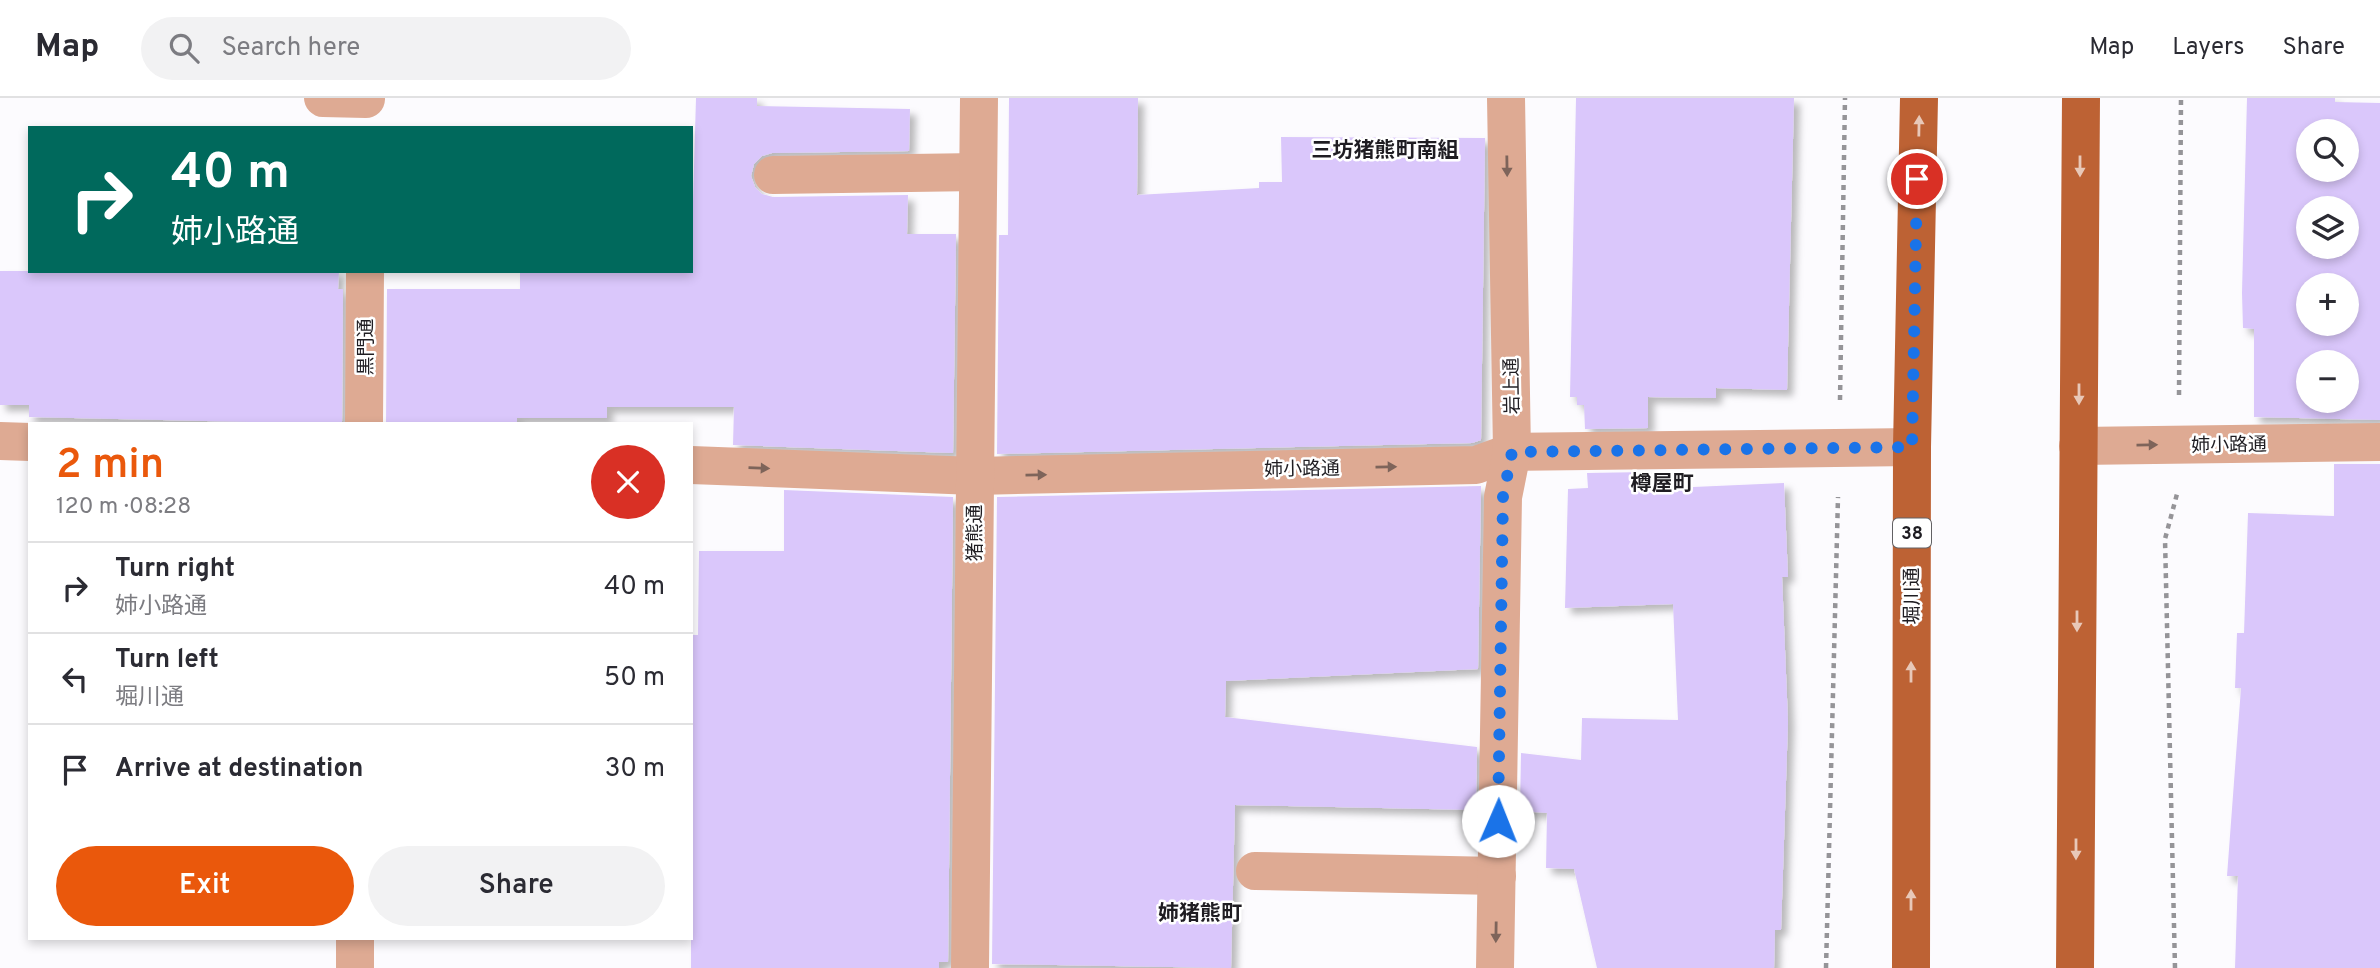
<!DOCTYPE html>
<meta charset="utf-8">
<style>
body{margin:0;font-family:Overpass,"Noto Sans JP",sans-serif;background:#f2f2f3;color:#2b2b33;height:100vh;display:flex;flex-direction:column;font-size:26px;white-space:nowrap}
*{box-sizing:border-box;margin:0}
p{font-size:23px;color:#7c7c81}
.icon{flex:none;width:38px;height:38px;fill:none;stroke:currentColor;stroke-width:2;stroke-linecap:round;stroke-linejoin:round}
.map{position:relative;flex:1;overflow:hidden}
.side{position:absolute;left:28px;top:324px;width:665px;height:518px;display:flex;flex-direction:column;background:#fff;border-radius:0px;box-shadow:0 4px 10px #0003}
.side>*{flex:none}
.top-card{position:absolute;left:28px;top:28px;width:665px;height:147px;border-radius:0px;box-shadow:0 4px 10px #0003;background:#00695c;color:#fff;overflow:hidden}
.buttons{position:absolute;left:2296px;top:21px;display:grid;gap:14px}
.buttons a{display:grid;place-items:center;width:63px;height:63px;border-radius:50%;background:#fff;box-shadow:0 4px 10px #0003;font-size:35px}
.pin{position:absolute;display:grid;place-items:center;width:60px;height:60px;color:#fff;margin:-30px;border:4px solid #fff;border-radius:50%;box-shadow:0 2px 7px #0007}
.me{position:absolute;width:77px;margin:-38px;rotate:1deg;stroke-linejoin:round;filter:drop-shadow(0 0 5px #0008)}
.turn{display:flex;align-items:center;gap:24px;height:147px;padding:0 28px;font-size:32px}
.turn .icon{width:91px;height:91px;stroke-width:2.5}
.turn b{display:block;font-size:49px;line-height:60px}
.round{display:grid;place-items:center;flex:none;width:74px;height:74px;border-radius:37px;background:#f2f2f3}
.headline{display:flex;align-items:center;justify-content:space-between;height:119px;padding:0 28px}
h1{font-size:42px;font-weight:600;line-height:52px;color:#ea580c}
.button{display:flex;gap:14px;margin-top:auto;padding:14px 28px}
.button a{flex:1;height:80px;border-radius:42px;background:#ea580c;color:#fff;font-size:28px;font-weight:600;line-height:80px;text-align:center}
.button a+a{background:#f2f2f3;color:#2b2b33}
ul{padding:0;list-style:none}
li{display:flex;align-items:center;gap:21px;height:91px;padding:0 28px;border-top:2px solid #e1e1e2}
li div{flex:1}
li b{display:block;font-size:26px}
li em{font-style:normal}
header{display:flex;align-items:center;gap:42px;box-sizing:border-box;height:98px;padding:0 35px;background:#fff;border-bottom:2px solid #e1e1e2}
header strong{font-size:33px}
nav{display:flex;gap:38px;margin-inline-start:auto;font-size:24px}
.search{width:490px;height:63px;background:#f2f2f3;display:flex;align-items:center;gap:18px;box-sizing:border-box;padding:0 24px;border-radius:38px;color:#7c7c81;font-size:26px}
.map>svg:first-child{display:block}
.building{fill:#dac7fb;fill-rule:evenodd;filter:url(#shadow)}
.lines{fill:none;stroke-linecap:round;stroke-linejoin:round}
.path{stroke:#959498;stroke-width:4.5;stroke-dasharray:5 5;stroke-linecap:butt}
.minor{stroke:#deaa93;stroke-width:38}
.major{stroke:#bd6234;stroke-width:38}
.oneway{fill:#e8c8b8}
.oneway2{fill:#7e645a}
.route{stroke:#1a73e8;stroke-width:12;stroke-dasharray:0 21.6}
.labels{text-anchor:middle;stroke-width:5;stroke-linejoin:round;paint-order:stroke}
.shield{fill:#fff;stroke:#626164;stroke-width:2}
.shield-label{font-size:18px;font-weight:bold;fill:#1f1d22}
.street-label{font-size:19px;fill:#1f1d22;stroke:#fff}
.neighbourhood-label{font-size:21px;font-weight:bold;fill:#1f1d22;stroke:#fff}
</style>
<header>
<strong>Map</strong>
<div class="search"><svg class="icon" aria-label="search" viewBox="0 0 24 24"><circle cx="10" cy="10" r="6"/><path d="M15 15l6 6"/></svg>Search here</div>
<nav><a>Map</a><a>Layers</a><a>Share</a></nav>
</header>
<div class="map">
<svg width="2380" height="870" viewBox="0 0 2380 870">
<defs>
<filter id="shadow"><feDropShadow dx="6" dy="6" stdDeviation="3.5" flood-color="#0004"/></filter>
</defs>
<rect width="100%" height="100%" fill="#fcfbfe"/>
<g class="building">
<polygon points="696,0 757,0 757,8 910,11 909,53 772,55 762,58 754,66 751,78 755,89 762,96 773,99 908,97 907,136 956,136 953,355 733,347 734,309 607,309 607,320 517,320 517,326 386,326 387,191 520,191 520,173 691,173"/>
<polygon points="1009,0 1138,0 1137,97 1259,90 1259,84 1282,84 1281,39 1485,40 1481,342 1472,345 997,356 999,137 1008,137"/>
<polygon points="1576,0 1794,0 1787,292 1716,290 1716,300 1648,299 1648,330 1585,331 1584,307 1577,307 1577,299 1570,299"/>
<path d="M2247,0H2335V4L2380,5V322L2254,319V231L2243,230L2242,195ZM2308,33H2347V72H2308ZM2308,110H2347V149H2308ZM2308,187H2347V226H2308ZM2308,264H2347V303H2308Z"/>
<polygon points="0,173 339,173 338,191 343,191 342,326 29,319 29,307 0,307"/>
<polygon points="2334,366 2380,366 2380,870 2235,870 2238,778 2227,778 2241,590 2235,590 2237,535 2244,535 2248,415 2334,418"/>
<polygon points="1648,374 1648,391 1784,385 1788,479 1782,479 1788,624 1781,832 1775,832 1774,870 1597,870 1574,771 1546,770 1547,715 1520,713 1521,655 1581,662 1582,620 1678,622 1673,506 1565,510 1568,391 1588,390 1587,375"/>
<polygon points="1481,388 1478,571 1226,583 1225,619 1477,649 1476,712 1235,707 1231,870 992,866 997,399"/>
<polygon points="784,392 953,399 948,864 939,864 939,870 691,870 691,537 698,537 699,453 784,453"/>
</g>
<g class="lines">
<g class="path">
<polyline points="2179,297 2181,0"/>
<polyline points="1840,302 1845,0"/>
<polyline points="1826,870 1838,399"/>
<polyline points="2175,870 2165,441 2177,396"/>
</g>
<g class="minor">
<polyline points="323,0 366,1"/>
<polyline points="773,77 978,74"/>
<polyline points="364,326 365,173"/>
<polyline points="0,343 30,344"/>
<polyline points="2078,348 2380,344"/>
<polyline points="691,367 975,378 1476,367 1512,354 1912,349"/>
<polyline points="1255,773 1497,778"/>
<polyline points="355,870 355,840"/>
<polyline points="970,870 979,0"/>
<polyline points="1495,870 1503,399 1512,354 1506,0"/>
</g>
<g class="major">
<polyline points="1911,870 1912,349 1919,0"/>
<polyline points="2075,870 2081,0"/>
</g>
</g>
<defs><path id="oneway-solid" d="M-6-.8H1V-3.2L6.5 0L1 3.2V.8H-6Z" transform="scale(1.75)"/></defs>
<g class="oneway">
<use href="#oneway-solid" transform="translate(1919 28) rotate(-89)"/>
<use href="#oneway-solid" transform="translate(2080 68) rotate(90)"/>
<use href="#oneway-solid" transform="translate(2079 296) rotate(90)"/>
<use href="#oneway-solid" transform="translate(2077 523) rotate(90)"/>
<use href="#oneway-solid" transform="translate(1911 574) rotate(-90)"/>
<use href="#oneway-solid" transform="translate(2076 751) rotate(90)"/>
<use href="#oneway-solid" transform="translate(1911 802) rotate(-90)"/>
</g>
<g class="oneway2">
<use href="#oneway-solid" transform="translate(1507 68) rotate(89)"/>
<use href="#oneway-solid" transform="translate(2147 347) rotate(-1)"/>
<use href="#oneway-solid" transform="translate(1386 369) rotate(-1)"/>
<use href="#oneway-solid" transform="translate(759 370) rotate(2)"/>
<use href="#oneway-solid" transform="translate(1036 377) rotate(-1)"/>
<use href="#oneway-solid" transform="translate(1496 834) rotate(91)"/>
</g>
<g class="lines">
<polyline class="route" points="1498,723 1503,399 1512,354 1912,349 1917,81"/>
</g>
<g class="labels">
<rect class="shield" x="1893" y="420.5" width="38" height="29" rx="5"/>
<g class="shield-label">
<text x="1912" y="441">38</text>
</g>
<g class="street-label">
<text transform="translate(365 249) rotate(-90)" y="7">黒門通</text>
<text transform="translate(1511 288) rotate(-91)" y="7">岩上通</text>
<text transform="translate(2229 346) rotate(-1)" y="7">姉小路通</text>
<text transform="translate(1302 370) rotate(-1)" y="7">姉小路通</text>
<text transform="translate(974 435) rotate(-90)" y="7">猪熊通</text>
<text transform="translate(1911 498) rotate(-90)" y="7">堀川通</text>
</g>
<g class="neighbourhood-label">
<text x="1385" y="59">三坊猪熊町南組</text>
<text x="1662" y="392">樽屋町</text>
<text x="1200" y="822">姉猪熊町</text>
</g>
</g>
</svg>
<div class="buttons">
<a><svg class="icon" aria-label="search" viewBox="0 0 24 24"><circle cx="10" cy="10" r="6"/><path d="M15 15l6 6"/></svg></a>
<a><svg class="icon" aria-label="layers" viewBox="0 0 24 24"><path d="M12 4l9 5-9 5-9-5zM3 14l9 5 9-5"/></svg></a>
<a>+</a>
<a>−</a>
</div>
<div class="pin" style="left:1917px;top:81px;background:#d93025"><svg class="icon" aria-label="arrive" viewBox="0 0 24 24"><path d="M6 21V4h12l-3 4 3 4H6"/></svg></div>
<svg class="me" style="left:1498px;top:723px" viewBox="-20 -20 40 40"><circle r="19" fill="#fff"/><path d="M0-13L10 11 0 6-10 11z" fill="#1a73e8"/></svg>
<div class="top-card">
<div class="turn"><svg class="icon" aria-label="right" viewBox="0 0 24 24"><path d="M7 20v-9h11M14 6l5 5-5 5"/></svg><div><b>40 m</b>姉小路通</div></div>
</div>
<section class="side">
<div class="headline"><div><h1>2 min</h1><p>120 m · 08:28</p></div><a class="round" style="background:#d93025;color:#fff"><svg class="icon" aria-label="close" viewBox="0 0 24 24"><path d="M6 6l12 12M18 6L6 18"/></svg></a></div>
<ul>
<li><svg class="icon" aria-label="right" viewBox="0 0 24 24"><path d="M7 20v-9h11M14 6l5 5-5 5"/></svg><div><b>Turn right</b><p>姉小路通</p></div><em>40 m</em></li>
<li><svg class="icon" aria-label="left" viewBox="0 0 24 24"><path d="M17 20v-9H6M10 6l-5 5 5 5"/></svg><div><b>Turn left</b><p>堀川通</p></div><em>50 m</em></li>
<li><svg class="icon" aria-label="arrive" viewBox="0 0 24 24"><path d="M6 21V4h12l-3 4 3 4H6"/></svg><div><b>Arrive at destination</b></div><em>30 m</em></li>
</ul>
<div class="button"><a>Exit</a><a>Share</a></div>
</section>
</div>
